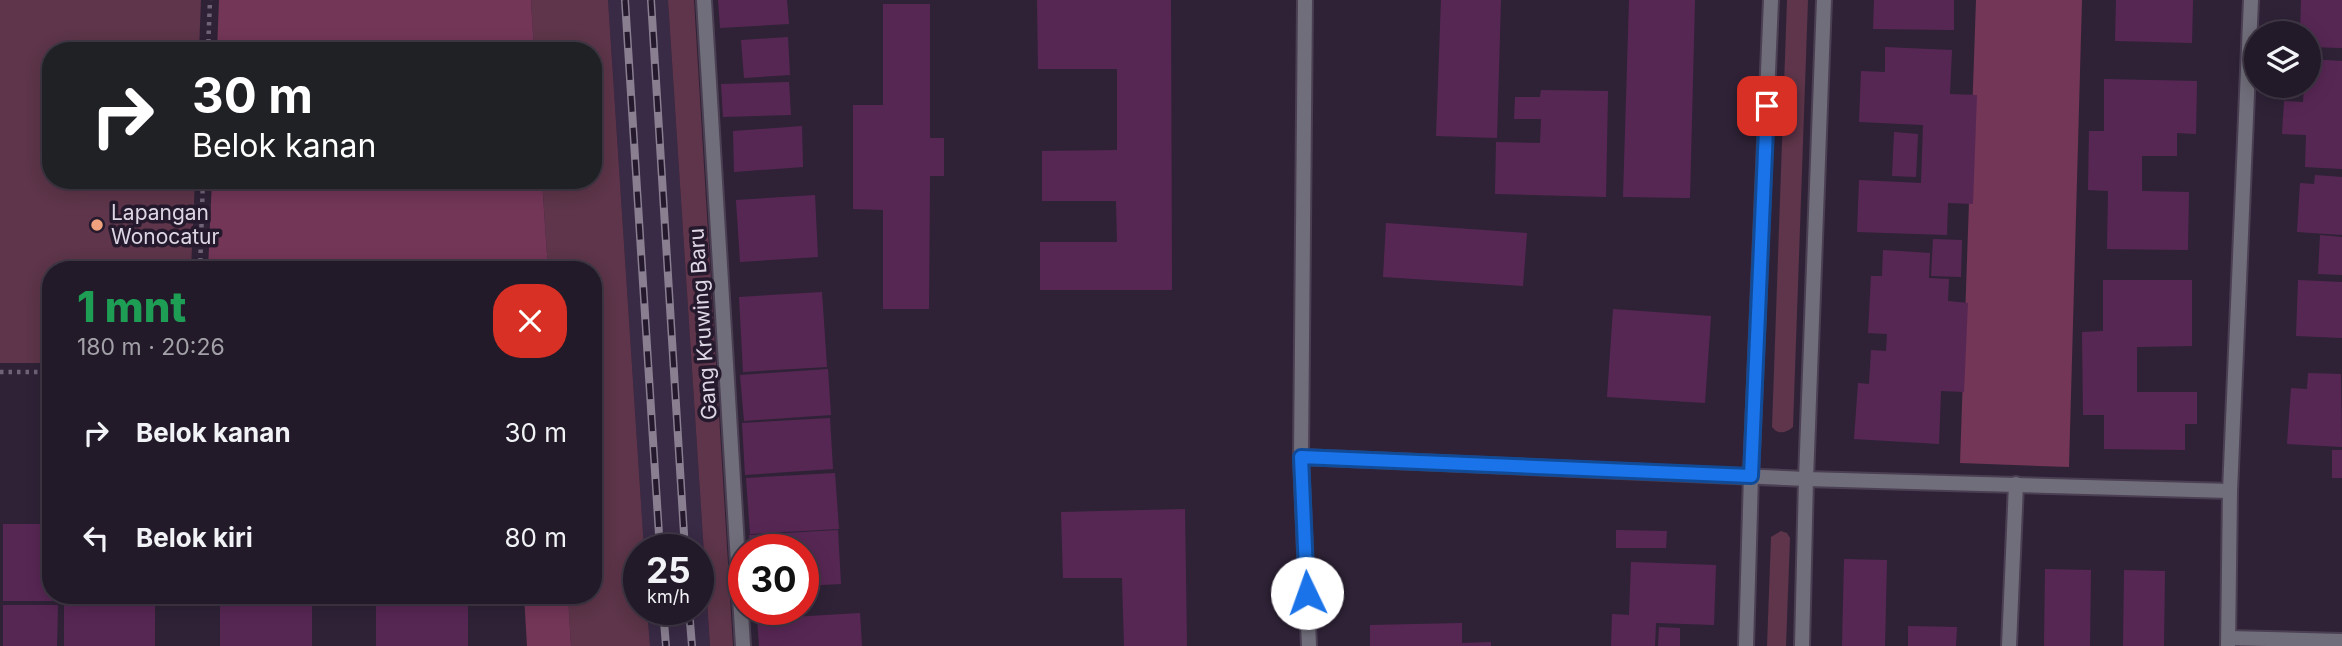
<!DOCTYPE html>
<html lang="id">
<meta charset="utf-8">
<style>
body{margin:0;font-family:Inter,sans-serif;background:#2b2331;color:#f1f3f6;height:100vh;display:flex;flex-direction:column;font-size:26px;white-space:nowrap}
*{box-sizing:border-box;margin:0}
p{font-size:23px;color:#a3a1a8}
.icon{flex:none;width:38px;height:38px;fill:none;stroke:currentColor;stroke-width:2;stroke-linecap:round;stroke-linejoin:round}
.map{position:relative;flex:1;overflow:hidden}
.panel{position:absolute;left:42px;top:261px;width:560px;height:343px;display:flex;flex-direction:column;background:#231a29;border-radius:28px;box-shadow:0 4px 18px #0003,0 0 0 2px #403846}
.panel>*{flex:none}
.hud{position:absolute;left:42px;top:42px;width:560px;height:147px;border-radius:28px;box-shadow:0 4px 18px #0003,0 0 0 2px #403846;background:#202124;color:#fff;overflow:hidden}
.fabs{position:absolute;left:2244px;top:21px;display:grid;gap:14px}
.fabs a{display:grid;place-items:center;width:77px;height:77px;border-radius:50%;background:#231a29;box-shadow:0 4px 18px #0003,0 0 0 2px #403846;font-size:35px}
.speed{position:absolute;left:623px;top:534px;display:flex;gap:14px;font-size:35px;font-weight:700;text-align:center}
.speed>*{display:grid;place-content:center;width:91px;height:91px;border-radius:50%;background:#231a29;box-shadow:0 4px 18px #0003,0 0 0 2px #403846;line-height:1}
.speed small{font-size:18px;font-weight:400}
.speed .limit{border:10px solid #d22;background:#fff;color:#111}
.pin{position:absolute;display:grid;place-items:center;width:60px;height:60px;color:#fff;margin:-30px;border-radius:14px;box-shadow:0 4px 10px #0006}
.me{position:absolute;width:77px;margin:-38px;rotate:357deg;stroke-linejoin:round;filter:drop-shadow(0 0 5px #0008)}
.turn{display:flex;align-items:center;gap:24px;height:147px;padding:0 35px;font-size:32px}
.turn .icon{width:91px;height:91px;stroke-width:2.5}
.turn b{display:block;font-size:49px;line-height:60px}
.round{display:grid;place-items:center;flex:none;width:74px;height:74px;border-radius:28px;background:#2b2331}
.head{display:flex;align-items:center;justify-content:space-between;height:119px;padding:0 35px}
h1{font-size:42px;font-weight:800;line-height:52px;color:#1e9e55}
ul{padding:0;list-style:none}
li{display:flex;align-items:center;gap:21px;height:105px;padding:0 35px}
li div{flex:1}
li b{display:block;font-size:26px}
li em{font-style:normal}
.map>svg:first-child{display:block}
.built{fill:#392a45}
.green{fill:#5e354a}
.forest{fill:#733657}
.building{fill:#572754}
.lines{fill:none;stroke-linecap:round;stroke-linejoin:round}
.street-casing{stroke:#4b3f53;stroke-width:18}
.path{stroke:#6f6477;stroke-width:4.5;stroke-dasharray:3.5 5;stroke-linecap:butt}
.street{stroke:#706e7a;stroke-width:14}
.rail-casing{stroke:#897f91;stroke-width:8}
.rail{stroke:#25192d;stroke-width:5;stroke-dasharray:16;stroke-linecap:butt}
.route-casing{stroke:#114b97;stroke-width:18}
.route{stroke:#1a73e8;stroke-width:12}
.poi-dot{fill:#f1a17d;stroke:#25192d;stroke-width:2.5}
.labels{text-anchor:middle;stroke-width:7;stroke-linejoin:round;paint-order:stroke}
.poi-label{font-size:21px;fill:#ddd6e4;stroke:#25192d;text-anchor:start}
.street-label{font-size:21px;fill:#ddd6e4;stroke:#25192d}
</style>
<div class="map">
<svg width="2342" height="646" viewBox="0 0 2342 646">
<rect width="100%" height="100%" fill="#2f2237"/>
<polygon class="built" points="608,0 668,0 710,646 650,646 647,609 698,609 698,550 644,549"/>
<g class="green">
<polygon points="0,0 201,0 199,51 51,51 51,180 195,180 191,269 51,270 51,363 0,363"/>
<polygon points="531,0 608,0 644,549 639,550 639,609 647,609 650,646 571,646 568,595 593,595 593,270 548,269 542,180 593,180 593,51 534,51"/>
<polygon points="668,0 694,0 733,646 710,646"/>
<path d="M1787,0H1808L1793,427C1786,433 1778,435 1772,427Z"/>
<polygon points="1781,531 1787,533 1790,538 1786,646 1767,646 1771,537"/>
</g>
<g class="forest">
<polygon points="219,0 531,0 534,51 217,51"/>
<polygon points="1976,0 2082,0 2069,467 1960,463"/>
<polygon points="212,180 542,180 548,269 208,269"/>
<polygon points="524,595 568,595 571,646 527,646"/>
</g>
<g class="building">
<polygon points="718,0 787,0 789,24 720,28"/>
<polygon points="1037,0 1171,0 1172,290 1040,290 1040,242 1117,242 1116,201 1042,201 1042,151 1117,150 1117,69 1038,69"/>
<polygon points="1441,0 1501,0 1497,138 1436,136"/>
<polygon points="1629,0 1695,0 1690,198 1623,197"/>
<polygon points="1874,0 1954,0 1954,30 1873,29"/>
<polygon points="2116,0 2193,0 2192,43 2115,41"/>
<polygon points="2301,0 2342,0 2342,48 2308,47 2308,33 2300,33"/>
<polygon points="883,4 930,4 930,138 944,138 944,176 930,176 929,309 883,309 883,210 853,209 853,105 883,105"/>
<polygon points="788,37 790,75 744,78 741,40"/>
<polygon points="1885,47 1952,50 1950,94 1977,95 1973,204 1948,203 1947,235 1857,232 1859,180 1921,183 1923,125 1859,122 1861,71 1885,72"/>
<polygon points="2308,59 2342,61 2342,169 2305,167 2306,135 2282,134 2284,101 2303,102 2304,86 2308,86"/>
<polygon points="2104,79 2197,81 2196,134 2177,133 2177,156 2142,156 2142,191 2189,192 2188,250 2107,249 2108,191 2088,190 2089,131 2104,131"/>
<polygon points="789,82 791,115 723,117 721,84"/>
<polygon points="1541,90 1608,91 1606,197 1495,194 1496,142 1540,143 1541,119 1514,119 1515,97 1540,97"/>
<polygon points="802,126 803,167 734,172 733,131"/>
<polygon points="1894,132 1918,134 1916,177 1892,176"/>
<polygon points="2315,175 2342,177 2342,235 2297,232 2300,183 2314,184"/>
<polygon points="815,195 818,257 740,262 736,200"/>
<polygon points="1386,223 1527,233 1523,286 1383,277"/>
<polygon points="2320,235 2342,237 2342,275 2318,274"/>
<polygon points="1933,239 1962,240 1961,277 1931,276"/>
<polygon points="1883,250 1930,253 1929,278 1949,279 1948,301 1968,303 1964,392 1941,391 1939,444 1854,439 1858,383 1869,384 1871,350 1886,351 1887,334 1868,333 1871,276 1882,276"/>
<polygon points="2103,280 2192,280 2192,346 2137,347 2137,392 2197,392 2197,424 2185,424 2185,450 2104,449 2104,415 2083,415 2082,332 2103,331"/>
<polygon points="2298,280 2342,282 2342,338 2296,336"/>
<polygon points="822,292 827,367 743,372 739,297"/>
<polygon points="1613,309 1711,316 1705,403 1607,397"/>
<polygon points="828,369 831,415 744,421 740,375"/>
<polygon points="2308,373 2341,374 2342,447 2287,444 2291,388 2307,389"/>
<polygon points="830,418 833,469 745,475 742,423"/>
<rect x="2332" y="450" width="10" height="28"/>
<polygon points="835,473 839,529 750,534 746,478"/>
<polygon points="1185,509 1187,646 1124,646 1122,578 1063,578 1061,512"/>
<polygon points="3,524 51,524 51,595 60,595 60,601 3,601"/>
<polygon points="838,530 841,584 803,586 803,550 750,550 749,535"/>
<polygon points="1616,530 1667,531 1666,548 1616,548"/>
<polygon points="1844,559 1887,560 1885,646 1842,646"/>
<polygon points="1631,562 1716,565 1714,625 1656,623 1655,646 1611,646 1612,614 1629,615"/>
<polygon points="2045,569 2091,570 2090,646 2044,646"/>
<polygon points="2124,570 2165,571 2164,646 2123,646"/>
<rect x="64" y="595" width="91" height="51"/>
<rect x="220" y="595" width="92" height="51"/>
<rect x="376" y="595" width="92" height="51"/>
<polygon points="3,605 58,605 57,646 3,646"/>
<polygon points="860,613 862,646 759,646 757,619"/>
<polygon points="1462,623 1462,643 1491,642 1491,646 1370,646 1370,625"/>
<polygon points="1908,626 1957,627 1956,646 1908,646"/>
<polygon points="1659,627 1680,628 1680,646 1658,646"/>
</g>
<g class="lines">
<defs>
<g id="street">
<polyline points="704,0 743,646"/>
<polyline points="1305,0 1301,457 1309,646"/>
<polyline points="1301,457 1806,479 2230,491"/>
<polyline points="2229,638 2342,641"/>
<polyline points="1746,646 1751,476 1771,0"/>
<polyline points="1802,646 1806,479 1824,0"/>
<polyline points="2009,646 2016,484"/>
<polyline points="2228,646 2230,491 2251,0"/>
</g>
</defs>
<use href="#street" class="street-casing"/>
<g class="path">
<polyline points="208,51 210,0"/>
<polyline points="200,270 203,180"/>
<polyline points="0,372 51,372"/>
</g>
<use href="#street" class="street"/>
<defs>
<g id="rail">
<polyline points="625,0 660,550"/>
<polyline points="651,0 685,550"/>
<polyline points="663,609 666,646"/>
<polyline points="689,609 692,646"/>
</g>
</defs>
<use href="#rail" class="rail-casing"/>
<use href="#rail" class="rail"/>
</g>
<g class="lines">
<defs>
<polyline id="route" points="1307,593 1301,457 1751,476 1767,106"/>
</defs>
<use href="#route" class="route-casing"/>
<use href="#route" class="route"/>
</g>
<circle class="poi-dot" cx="97" cy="225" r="7"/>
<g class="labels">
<g class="poi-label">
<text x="111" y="220">Lapangan<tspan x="111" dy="24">Wonocatur</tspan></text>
</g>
<g class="street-label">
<text transform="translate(703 324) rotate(-94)" y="7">Gang Kruwing Baru</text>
</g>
</g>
</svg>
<div class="fabs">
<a><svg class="icon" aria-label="layers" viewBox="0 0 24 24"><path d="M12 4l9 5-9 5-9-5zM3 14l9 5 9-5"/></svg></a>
</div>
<div class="speed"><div>25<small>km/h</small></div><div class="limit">30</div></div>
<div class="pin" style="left:1767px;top:106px;background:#d93025"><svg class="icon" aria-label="arrive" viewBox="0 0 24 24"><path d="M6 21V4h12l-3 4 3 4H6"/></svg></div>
<svg class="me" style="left:1307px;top:593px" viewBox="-20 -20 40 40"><circle r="19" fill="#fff"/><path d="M0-13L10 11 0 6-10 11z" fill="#1a73e8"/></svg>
<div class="hud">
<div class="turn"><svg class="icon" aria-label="right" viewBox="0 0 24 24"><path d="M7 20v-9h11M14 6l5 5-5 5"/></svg><div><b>30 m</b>Belok kanan</div></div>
</div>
<section class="panel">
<div class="head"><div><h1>1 mnt</h1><p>180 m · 20:26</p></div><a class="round" style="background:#d93025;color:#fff"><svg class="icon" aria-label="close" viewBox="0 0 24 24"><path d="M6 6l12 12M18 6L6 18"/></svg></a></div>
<ul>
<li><svg class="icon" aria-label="right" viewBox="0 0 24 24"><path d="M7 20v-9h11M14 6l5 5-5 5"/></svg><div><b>Belok kanan</b></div><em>30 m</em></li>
<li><svg class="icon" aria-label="left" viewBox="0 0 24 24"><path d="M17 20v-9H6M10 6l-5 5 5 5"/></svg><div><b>Belok kiri</b></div><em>80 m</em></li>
</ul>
</section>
</div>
